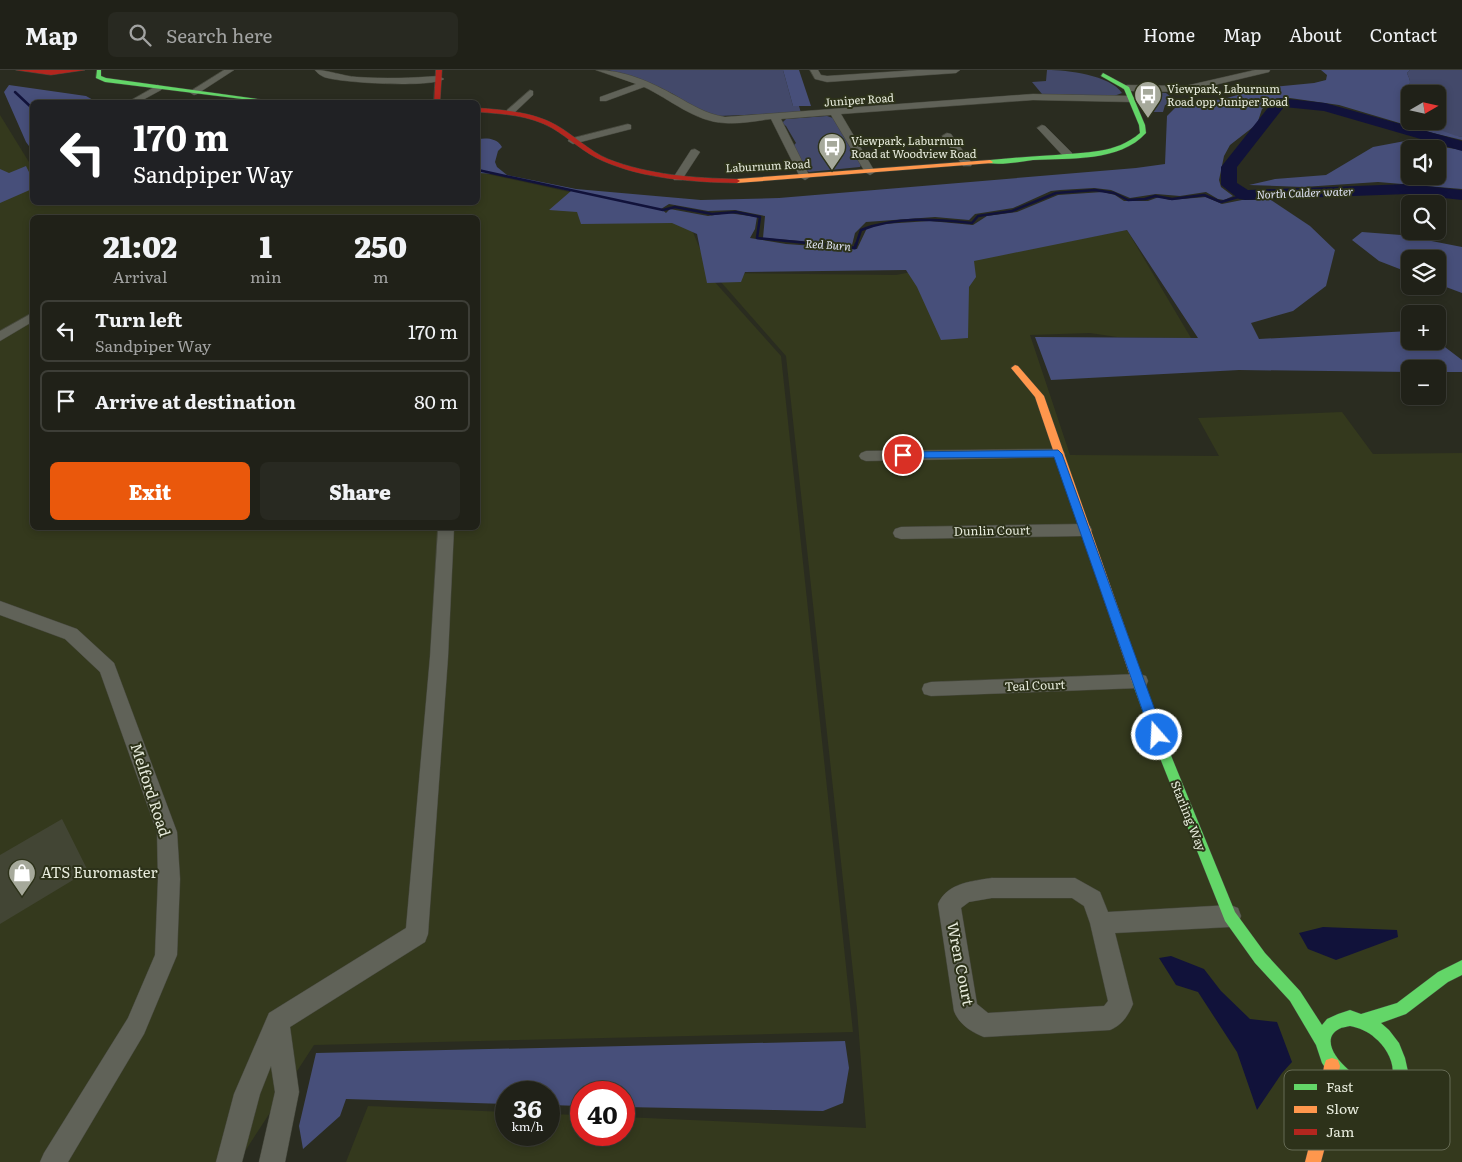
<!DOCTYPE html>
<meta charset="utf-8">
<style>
body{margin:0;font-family:Literata,serif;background:#282921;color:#f1f3f6;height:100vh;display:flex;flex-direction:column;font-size:19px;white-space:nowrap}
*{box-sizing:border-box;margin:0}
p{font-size:16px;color:#a2a3a2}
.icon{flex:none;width:28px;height:28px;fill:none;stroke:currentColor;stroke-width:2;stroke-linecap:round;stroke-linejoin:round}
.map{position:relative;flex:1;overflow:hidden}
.drawer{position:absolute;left:30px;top:145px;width:450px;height:315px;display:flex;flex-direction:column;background:#202118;border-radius:8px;box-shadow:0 2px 8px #0003,0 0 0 1px #3d3e37}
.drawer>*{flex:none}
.top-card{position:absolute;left:30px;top:30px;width:450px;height:105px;border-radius:8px;box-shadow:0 2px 8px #0003,0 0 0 1px #3d3e37;background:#202124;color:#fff;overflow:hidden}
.needle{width:32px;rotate:81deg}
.controls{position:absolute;left:1401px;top:15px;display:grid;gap:10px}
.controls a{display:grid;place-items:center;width:45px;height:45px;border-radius:8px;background:#202118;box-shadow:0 2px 8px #0003,0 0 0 1px #3d3e37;font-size:25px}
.speed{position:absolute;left:495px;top:1011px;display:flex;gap:10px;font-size:25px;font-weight:700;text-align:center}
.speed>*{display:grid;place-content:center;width:65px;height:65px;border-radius:50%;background:#202118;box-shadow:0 2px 8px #0003,0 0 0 1px #3d3e37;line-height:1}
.speed small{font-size:12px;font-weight:400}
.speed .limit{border:8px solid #d22;background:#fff;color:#111}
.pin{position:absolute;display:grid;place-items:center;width:42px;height:42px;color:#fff;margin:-21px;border:2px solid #fff;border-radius:50%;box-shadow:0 1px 5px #0007}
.me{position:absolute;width:55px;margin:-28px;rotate:341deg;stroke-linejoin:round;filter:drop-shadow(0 0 4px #0008)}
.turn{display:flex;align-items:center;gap:18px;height:105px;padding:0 20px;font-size:22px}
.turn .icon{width:65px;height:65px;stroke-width:2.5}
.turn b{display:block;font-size:35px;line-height:42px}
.eta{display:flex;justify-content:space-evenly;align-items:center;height:85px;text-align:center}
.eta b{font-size:30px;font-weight:800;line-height:35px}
.button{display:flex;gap:10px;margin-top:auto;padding:10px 20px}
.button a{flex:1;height:58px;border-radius:8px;background:#ea580c;color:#fff;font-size:20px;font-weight:800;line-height:58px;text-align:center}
.button a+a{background:#282921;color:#f1f3f6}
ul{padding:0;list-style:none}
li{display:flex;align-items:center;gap:15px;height:62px;margin:0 10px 8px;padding:0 10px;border:2px solid #3d3e37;border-radius:8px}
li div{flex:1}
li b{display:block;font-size:19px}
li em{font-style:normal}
header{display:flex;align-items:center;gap:30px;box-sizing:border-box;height:70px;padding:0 25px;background:#202118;border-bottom:1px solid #3d3e37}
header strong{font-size:24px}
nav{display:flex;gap:28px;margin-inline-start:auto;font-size:18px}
.search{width:350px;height:45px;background:#282921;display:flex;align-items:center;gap:12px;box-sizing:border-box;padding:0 18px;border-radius:8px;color:#a2a3a2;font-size:19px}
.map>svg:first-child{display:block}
.built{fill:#34391d;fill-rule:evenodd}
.green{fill:#43496a}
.forest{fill:#474f7a;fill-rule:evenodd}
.water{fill:#11123a}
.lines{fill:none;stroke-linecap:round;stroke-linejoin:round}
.stream-far1{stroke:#11123a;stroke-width:2.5}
.stream{stroke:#11123a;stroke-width:3}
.river{fill:#11123a;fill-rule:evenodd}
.building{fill:#424534}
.street-casing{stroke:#45473c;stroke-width:1}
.fast-casing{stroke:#45473c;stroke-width:1}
.slow-casing{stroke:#45473c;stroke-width:1}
.jam-casing{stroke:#45473c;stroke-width:1}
.street{fill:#606258;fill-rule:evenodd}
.fast{fill:#63d668;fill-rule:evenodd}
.slow{fill:#ff974d;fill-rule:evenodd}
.jam{fill:#b3261e;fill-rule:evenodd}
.route{fill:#1a73e8;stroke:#114b97}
.labels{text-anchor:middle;stroke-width:4;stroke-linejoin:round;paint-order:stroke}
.far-poi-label{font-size:11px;fill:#e8ecdd;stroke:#2d321a;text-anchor:start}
.far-street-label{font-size:11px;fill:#e8ecdd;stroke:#2d321a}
.far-water-label{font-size:11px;font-style:italic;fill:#dee2f3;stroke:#2d321a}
.street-label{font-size:12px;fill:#e8ecdd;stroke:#2d321a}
.near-street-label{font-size:15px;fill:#e8ecdd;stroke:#2d321a}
.near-poi-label{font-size:15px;fill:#e8ecdd;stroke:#2d321a;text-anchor:start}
.key{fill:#2d321a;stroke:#656a54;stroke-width:1}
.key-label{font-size:14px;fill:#e8ecdd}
</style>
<header>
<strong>Map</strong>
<div class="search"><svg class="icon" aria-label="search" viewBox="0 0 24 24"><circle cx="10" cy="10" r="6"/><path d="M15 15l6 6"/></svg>Search here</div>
<nav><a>Home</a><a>Map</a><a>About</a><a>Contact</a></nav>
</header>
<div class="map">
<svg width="1462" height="1092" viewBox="0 0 1462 1092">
<rect width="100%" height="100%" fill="#2a2c20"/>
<g class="built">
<path d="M0,45L32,97V132H478V102L687,148L713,210L781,286L853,962L314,975L238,1092H0ZM32,148H478V458H32Z"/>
<polygon points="1127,160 1191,268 1117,267 1090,263 1030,265 1070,385 1219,386 1198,348 1342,342 1373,384 1462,383 1462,1092 346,1092 368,1036 506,1042 506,1065 549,1065 549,1044 581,1045 581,1065 624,1065 624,1047 866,1058 857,939 786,286 713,203 896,205"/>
</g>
<g class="green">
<polygon points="608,0 783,0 793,36 799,36 801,43 718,46 700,41 673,24 652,14"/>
<path d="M1047,0C1067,0 1110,5 1122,23L1114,26L1042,24L1032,12L1046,11Z"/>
<path d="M1410,0H1462V67L1449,65L1416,51H1438V24H1410V46C1392,31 1409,27 1410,12C1410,9 1408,6 1407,3Z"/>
<polygon points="1148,22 1166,23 1182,36 1165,35 1163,42 1148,42 1140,26"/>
<polygon points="827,46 833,48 861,95 860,97 809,102 805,99 793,76 796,73 786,56 782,53 786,49"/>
</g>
<g class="forest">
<polygon points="783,0 799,0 811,36 793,36"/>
<path d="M1321,0H1410L1407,3C1408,6 1410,9 1410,12C1409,27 1392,31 1410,46V51C1423,51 1446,64 1462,67V70L1433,63L1339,35L1290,28L1274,29L1262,39L1257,54L1230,75L1224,86L1219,110L1221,117L1233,126L1224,130L1218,129L1206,122L1180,126L1156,124L1130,128L1111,120L1094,118L1060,120L1051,121L1013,138L975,144L969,150L935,147L866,152L855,163L852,175L763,168L765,146L735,140L708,141L669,134L661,139L666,143L670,139L708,146L728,143L757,147L755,159L750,168L786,174L857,179L867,158L883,154L930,151L973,155L987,146L1017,142L1058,125L1103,122L1115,125L1124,131H1148L1159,127L1170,130L1206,127L1222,134L1242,130H1271L1310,156L1335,180L1326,216L1293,241L1251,253L1259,269L1410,261V271H1437L1462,290V302H1438V299H1410V302L1239,300L1051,310L1035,267L1198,268L1127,160L974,191L976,207L969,217L968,268L941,270L917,217L906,200L745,202L741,212L707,213L697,164L672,153L581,154L577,142L549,140L571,121L496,104L478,103V69C487,68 497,68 502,77L498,81L495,92L497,97L507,105L576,119L701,130L779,128L1136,98L1165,94L1167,46L1175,38L1227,28L1261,18L1314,13L1326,10L1327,5Z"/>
<polygon points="9,15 86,26 95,31 92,32 32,32 32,80 26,72 4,22"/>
<path d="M1405,71L1462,80V119L1378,112L1303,117L1249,115L1275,109L1326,105L1373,77ZM1410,79H1438V106H1410Z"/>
<polygon points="26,96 32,108 32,119 0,133 0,99 9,103"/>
<polygon points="1362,162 1401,165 1462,177 1462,223 1438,214 1438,189 1410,189 1410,203 1379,191 1352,170"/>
<polygon points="845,971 849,998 843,1033 823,1041 624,1037 624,1022 581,1022 581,1036 549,1035 549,1022 506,1022 506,1034 346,1029 340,1046 303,1079 299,1056 316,983"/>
</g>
<g class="water">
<polygon points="1323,857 1397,860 1398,867 1336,890 1308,879 1299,863"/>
<polygon points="1171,886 1204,899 1221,921 1250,949 1277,952 1292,992 1282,1003 1257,1040 1237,982 1198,922 1176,915 1159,888"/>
</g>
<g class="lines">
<g class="stream-far1">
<polyline points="15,22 32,38"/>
<polyline points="478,100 663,140 675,137 712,144 736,142 760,147 757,168 827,175"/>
<path d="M856,175L861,160C897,146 934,149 972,153L978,146L1012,141L1056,123L1095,120L1114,123L1128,130L1145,129L1155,126L1172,129L1204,125L1221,132L1245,125"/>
</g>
<polyline class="stream" points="815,174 855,178 856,174"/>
<polygon class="river" points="1280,28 1325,33 1462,71 1462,81 1324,41 1284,37 1237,97 1237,113 1248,120 1408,114 1462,120 1462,130 1408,124 1245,130 1239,129 1221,115 1221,97 1275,29"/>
</g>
<polygon class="building" points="62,749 88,801 0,854 0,785"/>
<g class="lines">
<defs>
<g id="street">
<polygon points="224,0 234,0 197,24 194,25 189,22"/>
<path d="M315,0C329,0 342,6 357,7C384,9 412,8 439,6L444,9C432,18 340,13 324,7C320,5 317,3 315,0Z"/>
<path d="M596,0C624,0 651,12 676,26C692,35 706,44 725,47L1033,24L1132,26L1137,29L1132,32L1033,30L841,44L875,102L870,105L865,102L831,45L781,49L810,107L805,110L800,107L771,49C756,51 740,54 725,53C695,52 670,29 644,17L606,31H600V27L636,14Z"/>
<polygon points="810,0 818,0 821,5 827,6 917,0 960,0 956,3 827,12 815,9"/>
<polygon points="1255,0 1270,0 1269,2 1185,22 1127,21 1122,18 1127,15 1185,16"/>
<polygon points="158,15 163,18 161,20 139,32 128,32"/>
<polygon points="530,20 533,21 533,25 513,44 507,44 507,40"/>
<polygon points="628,54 631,55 631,59 573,74 568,71 569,69"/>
<polygon points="1042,55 1045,56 1072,83 1073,85 1072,87 1064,87 1039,60 1037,58"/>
<polygon points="947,63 951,64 971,92 972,94 971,96 963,96 942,66"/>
<polygon points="695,79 700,82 683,108 682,110 674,110 673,108 691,80"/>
<polygon points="32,243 32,252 0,271 0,261"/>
<polygon points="1058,379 1063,381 1065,384 1063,387 866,391 861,389 859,386 861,383 866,381"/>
<polygon points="1084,454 1090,456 1092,460 1090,464 1084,466 901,469 895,467 893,463 895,459 901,457"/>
<polygon points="438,458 454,458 448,587 428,864 425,872 290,957 299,1022 285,1092 259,1092 275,1022 271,996 260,1024 242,1092 216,1092 234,1024 269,943 406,858 430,587"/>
<polygon points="0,531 77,559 114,593 177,762 180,809 177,885 144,964 68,1092 40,1092 44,1083 128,948 155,885 158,809 157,762 100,602 65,569 0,545"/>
<polygon points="1139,604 1146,606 1148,611 1146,616 1139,618 931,626 924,624 922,619 924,614 931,612"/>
<path d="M992,808H1075L1100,822L1108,842L1230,835L1238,838L1241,846L1238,854L1230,857L1115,863L1133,934C1128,946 1122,955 1110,960L984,967C971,962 959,954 954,941L938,834C947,813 972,811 992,808ZM992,828H1072L1084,836L1090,853L1108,931L1104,936L988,943L977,934L961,838L969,832Z"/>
</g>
<g id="fast">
<polygon points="97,0 101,0 101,6 106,8 279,32 266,32 105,12 96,8"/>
<path d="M1103,3L1129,17L1145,55L1146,63C1120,92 1069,88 1033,90C1019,92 1002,95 988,93L987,92L990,90C1012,88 1034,86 1056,85C1085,82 1116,84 1140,63L1139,55L1124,19L1101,6Z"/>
<path d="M1138,607L1142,609L1144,612L1170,683L1235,842L1265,883L1300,921L1322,955L1327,949L1338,944L1350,940L1361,944L1397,933L1438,902L1462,890V905L1448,912L1406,944L1381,953L1389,960L1399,973L1405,988L1409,1006L1404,1020L1399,1026L1384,1031L1372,1030L1354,1023L1330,1005L1322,993L1316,975L1290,931L1255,893L1225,851L1158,683L1132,612L1134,609ZM1350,956C1359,958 1368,961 1375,968C1387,977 1400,1001 1388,1014C1364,1022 1310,974 1339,959C1342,957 1347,957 1350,956Z"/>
</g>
<g id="slow">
<polygon points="990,90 993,92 992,93 737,113 734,111 737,109"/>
<polygon points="1015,295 1018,296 1044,326 1144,612 1142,615 1134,615 1132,612 1035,327 1011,298"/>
<polygon points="1332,988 1338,990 1340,996 1333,1037 1359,1016 1365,1014 1371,1016 1373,1022 1371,1028 1329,1062 1321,1092 1305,1092 1314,1057 1324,996 1326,990"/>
</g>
<g id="jam">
<polygon points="16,0 85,0 51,5"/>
<polygon points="436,0 442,0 440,32 434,32"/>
<path d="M478,38C505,40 533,42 556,55C574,65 589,81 608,89C649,105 694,108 737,109L740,111L737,113C692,112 644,109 603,91C584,83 569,68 552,58C529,45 503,44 478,42Z"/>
</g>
</defs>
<use href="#street" class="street-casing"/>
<use href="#fast" class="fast-casing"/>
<use href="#slow" class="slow-casing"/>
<use href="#jam" class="jam-casing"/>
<use href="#street" class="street"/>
<use href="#fast" class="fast"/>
<use href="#slow" class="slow"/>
<use href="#jam" class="jam"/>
</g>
<polygon class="route" points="1058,380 1062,384 1164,665 1162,669 1157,670 1153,669 1151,665 1054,387 903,388 898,385 903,382"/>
<defs>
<symbol id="bus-pin" viewBox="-11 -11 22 30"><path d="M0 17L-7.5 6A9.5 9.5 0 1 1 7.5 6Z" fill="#a6a99b" stroke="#2d321a"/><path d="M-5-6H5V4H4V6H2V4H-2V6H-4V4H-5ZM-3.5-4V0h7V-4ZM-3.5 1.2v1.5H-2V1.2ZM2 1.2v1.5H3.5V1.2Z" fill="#fff"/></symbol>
<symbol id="shop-pin" viewBox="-11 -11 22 30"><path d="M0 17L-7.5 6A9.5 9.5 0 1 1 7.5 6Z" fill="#a6a99b" stroke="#2d321a"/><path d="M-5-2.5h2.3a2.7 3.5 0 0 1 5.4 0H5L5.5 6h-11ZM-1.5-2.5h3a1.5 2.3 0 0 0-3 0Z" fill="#fff"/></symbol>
</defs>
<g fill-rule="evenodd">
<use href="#bus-pin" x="1132" y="9" width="32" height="43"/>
<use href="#bus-pin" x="816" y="61" width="32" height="43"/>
<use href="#shop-pin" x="6" y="787" width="32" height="43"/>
</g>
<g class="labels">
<g class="far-poi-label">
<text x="1167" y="23">Viewpark, Laburnum<tspan x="1167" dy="13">Road opp Juniper Road</tspan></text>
<text x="851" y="75">Viewpark, Laburnum<tspan x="851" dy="13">Road at Woodview Road</tspan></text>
</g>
<g class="far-street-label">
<text transform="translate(859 30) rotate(-4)" y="4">Juniper Road</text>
<text transform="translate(768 96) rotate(-3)" y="4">Laburnum Road</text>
</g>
<g class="far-water-label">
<text transform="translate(1305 123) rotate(-2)" y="4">North Calder water</text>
<text transform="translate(828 175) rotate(4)" y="4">Red Burn</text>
</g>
<g class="street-label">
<text transform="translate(992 461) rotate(-1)" y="4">Dunlin Court</text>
<text transform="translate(1035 616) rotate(-2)" y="4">Teal Court</text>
<text transform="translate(1188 746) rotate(68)" y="4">Starling Way</text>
</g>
<g class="near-street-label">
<text transform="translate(150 720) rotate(72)" y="5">Melford Road</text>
<text transform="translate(960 894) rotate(79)" y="5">Wren Court</text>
</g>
<g class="near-poi-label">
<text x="41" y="808">ATS Euromaster</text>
</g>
</g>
<rect x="1284" y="1000" width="166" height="80" rx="8" class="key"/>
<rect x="1294" y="1014" width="23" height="6" fill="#63d668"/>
<rect x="1294" y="1036" width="23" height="7" fill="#ff974d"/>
<rect x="1294" y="1059" width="23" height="6" fill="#b3261e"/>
<g class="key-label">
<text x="1326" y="1022">Fast</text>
<text x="1326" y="1044">Slow</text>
<text x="1326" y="1067">Jam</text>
</g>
</svg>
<div class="controls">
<a><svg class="needle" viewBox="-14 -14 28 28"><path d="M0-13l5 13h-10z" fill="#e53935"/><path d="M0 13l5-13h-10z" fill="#a2a3a2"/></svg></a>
<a><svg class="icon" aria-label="sound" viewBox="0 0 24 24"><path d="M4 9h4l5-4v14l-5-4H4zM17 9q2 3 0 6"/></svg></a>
<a><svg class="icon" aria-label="search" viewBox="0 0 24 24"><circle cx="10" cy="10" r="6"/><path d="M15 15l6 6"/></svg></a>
<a><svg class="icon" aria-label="layers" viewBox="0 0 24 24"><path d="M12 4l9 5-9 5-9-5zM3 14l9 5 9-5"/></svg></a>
<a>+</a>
<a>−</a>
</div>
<div class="speed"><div>36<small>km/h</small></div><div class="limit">40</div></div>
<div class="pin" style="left:903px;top:385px;background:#d93025"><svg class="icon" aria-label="arrive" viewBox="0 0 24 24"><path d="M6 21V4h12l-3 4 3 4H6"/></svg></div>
<svg class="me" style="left:1157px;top:665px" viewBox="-20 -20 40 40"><circle r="17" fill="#1a73e8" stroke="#fff" stroke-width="3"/><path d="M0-11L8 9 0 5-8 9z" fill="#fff"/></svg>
<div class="top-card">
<div class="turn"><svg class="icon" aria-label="left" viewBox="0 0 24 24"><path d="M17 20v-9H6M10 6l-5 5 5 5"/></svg><div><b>170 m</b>Sandpiper Way</div></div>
</div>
<section class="drawer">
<div class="eta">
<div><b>21:02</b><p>Arrival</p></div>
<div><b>1</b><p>min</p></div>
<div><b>250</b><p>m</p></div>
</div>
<ul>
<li><svg class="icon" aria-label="left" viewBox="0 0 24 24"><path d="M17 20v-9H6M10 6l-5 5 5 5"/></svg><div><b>Turn left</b><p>Sandpiper Way</p></div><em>170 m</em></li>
<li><svg class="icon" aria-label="arrive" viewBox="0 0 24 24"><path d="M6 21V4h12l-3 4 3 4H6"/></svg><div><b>Arrive at destination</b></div><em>80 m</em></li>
</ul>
<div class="button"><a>Exit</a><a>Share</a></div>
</section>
</div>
